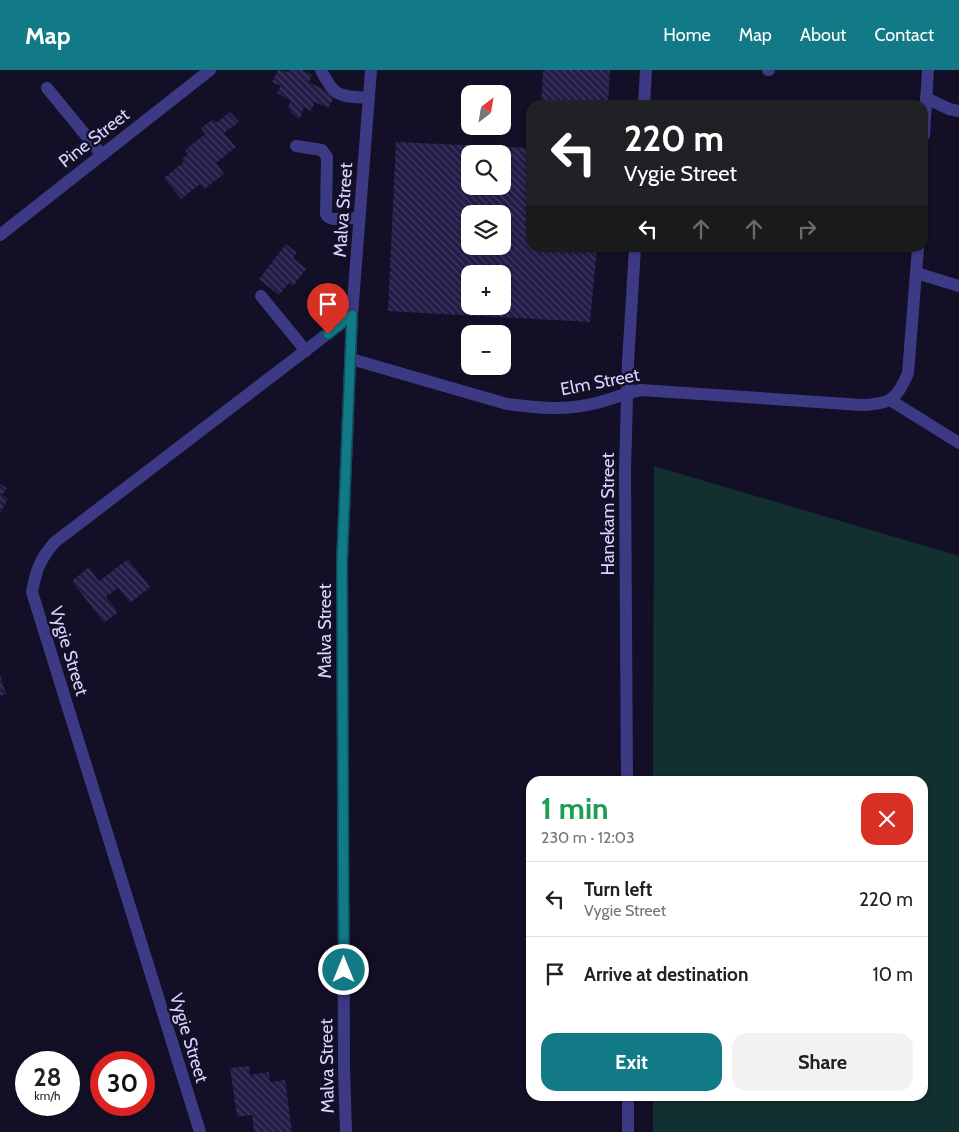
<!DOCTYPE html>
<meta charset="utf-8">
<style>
body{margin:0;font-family:Cabin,sans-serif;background:#f2f2f2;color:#202124;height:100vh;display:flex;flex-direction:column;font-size:19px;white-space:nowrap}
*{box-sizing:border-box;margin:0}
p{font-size:16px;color:#757577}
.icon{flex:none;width:28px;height:28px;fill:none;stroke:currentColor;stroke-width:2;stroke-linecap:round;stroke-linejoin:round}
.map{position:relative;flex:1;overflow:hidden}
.panel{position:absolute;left:526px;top:706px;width:402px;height:325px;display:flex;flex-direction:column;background:#fff;border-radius:15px;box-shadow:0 1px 4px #0004}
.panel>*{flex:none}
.hud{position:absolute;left:526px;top:30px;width:402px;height:152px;border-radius:15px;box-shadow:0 1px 4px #0004;background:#202124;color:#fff;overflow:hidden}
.needle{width:32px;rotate:31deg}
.tools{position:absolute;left:461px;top:15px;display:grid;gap:10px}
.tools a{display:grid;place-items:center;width:50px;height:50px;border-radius:10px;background:#fff;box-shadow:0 1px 4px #0004;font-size:25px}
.speed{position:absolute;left:15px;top:981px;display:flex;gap:10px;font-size:25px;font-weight:700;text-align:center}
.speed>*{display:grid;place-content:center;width:65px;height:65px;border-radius:50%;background:#fff;box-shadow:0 1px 4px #0004;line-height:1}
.speed small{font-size:12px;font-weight:400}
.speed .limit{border:8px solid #d22;background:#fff;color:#111}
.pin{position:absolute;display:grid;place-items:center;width:42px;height:42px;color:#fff;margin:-51px -21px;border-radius:50% 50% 50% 0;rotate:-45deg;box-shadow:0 0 5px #0007}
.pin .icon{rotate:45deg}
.me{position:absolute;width:55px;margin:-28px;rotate:0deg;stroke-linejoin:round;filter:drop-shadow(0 0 4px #0008)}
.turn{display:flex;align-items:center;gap:18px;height:105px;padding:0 15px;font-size:22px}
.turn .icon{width:65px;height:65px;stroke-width:2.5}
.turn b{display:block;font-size:35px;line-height:42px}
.lanes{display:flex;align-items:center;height:48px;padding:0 15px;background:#0003;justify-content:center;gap:25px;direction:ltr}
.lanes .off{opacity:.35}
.round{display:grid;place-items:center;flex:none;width:52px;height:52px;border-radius:15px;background:#f2f2f2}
.head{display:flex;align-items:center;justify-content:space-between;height:85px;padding:0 15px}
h1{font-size:30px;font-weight:700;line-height:38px;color:#1e9e55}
.button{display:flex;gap:10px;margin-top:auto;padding:10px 15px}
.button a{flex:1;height:58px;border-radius:15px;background:#127987;color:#fff;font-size:20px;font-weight:700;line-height:58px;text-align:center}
.button a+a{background:#f2f2f2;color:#202124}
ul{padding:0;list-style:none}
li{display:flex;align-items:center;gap:15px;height:75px;padding:0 15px;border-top:1px solid #e0e0e0}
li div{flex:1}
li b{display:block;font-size:19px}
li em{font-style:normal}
header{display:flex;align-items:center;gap:30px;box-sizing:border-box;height:70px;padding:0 25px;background:#127987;color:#fff}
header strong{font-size:24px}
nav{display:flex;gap:28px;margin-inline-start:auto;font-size:18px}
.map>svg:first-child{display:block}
.green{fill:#12302f}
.building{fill:url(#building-back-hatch);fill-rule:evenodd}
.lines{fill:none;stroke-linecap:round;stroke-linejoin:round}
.minor{stroke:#3d3a85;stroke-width:12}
.route-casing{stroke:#0c4f58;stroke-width:12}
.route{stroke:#127987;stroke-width:9}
.labels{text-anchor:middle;stroke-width:5;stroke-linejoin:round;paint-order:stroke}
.street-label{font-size:18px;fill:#d9d4ff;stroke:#130f26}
</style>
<header>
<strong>Map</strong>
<nav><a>Home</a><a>Map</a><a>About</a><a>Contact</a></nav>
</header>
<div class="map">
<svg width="959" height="1062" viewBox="0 0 959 1062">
<defs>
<pattern id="building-back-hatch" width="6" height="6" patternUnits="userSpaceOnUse" patternTransform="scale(1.25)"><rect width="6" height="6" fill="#241b47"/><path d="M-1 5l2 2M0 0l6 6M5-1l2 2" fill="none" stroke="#433b63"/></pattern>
</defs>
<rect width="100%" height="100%" fill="#130f26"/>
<polygon class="green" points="654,396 959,486 959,1062 653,1062 653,1026 924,1026 924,711 653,711"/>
<g class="building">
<polygon points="278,0 288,2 289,0 303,0 312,5 309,12 335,25 328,38 315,32 311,41 304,37 300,49 292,44 288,37 291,31 277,23 281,16 272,12"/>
<polygon points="543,0 610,0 608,35 541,35"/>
<polygon points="230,42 239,52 224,63 236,77 216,93 224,104 204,119 200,114 181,129 164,108 184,92 182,89 188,84 185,80 205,64 201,58 213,49 216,53"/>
<path d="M396,72L531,78V178H597L590,252L388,241ZM470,84H502V116H470ZM470,144H502V176H470ZM470,204H502V236H470Z"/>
<polygon points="286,174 297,183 293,188 306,199 293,216 289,213 279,225 259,209"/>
<polygon points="0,414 7,418 2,425 8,429 0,443"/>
<polygon points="128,489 150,517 130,533 118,518 106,527 118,542 104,553 72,511 89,497 99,511"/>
<polygon points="0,605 6,624 0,626"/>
<polygon points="249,996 250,1005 269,1002 270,1012 285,1010 292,1062 254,1062 252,1045 237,1047 230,998"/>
</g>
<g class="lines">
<g class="minor">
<path d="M321,0C335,28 339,26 369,28"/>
<polyline points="768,0 769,0"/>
<polyline points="47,18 102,85"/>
<polyline points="926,28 949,39 959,41"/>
<polyline points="644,35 646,0"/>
<polyline points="924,65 928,0"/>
<polyline points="296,76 322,80 327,87 326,144 328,147 333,149 359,148"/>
<polyline points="0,165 210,0"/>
<polyline points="916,203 959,216"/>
<polyline points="261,226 306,281"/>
<path d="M351,289L507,334C537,338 566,341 596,333C612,329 626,323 641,320L862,335C890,334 897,330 908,303L918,178"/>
<polyline points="890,330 959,373"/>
<polyline points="627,711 625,400 628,292 635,178"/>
<polyline points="628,1026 628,1062"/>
<path d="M200,1062L32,522C36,500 40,489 55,472L352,245"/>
<polyline points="346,1062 344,998 342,492 352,245 371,0"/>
</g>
</g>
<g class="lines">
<defs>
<polyline id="route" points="328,264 352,245 342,492 344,900"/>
</defs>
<use href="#route" class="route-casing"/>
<use href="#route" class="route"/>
</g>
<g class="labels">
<g class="street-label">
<text transform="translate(94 68) rotate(-38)" y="6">Pine Street</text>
<text transform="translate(343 140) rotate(-86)" y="6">Malva Street</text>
<text transform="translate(600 312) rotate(-11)" y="6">Elm Street</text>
<text transform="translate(608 444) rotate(-90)" y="6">Hanekam Street</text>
<text transform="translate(325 561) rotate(-90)" y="6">Malva Street</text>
<text transform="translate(69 581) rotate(73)" y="6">Vygie Street</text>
<text transform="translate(189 968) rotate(73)" y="6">Vygie Street</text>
<text transform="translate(327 996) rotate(-91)" y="6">Malva Street</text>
</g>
</g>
</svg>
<div class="tools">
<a><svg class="needle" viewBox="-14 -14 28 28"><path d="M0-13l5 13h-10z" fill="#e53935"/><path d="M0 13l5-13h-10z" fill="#757577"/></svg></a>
<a><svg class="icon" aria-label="search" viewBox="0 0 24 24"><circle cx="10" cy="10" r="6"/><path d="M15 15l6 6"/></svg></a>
<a><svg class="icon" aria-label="layers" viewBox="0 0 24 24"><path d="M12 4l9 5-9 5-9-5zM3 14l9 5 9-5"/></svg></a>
<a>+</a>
<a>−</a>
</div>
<div class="speed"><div>28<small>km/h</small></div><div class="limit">30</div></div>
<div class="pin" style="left:328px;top:264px;background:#d93025"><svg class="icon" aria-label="arrive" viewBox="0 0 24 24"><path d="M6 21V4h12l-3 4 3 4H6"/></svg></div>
<svg class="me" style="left:344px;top:900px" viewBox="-20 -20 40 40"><circle r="17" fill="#127987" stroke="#fff" stroke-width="3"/><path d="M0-11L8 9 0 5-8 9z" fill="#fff"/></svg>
<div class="hud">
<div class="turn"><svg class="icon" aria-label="left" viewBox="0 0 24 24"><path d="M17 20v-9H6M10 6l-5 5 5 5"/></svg><div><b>220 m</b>Vygie Street</div></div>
<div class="lanes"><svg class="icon" aria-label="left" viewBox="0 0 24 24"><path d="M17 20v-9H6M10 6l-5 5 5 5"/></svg><svg class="icon off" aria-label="ahead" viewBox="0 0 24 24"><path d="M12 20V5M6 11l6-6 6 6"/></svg><svg class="icon off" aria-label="ahead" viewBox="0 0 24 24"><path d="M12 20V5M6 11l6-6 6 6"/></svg><svg class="icon off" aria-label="right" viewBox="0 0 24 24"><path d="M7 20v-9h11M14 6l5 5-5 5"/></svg></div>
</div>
<section class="panel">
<div class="head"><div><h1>1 min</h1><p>230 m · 12:03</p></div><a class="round" style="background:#d93025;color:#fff"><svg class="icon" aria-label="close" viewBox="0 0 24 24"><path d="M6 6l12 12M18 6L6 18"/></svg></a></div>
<ul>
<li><svg class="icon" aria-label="left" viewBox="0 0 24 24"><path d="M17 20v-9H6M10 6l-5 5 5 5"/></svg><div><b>Turn left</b><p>Vygie Street</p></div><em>220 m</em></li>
<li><svg class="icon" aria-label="arrive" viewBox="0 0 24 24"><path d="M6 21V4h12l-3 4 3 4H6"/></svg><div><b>Arrive at destination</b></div><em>10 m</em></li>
</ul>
<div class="button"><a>Exit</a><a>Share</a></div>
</section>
</div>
